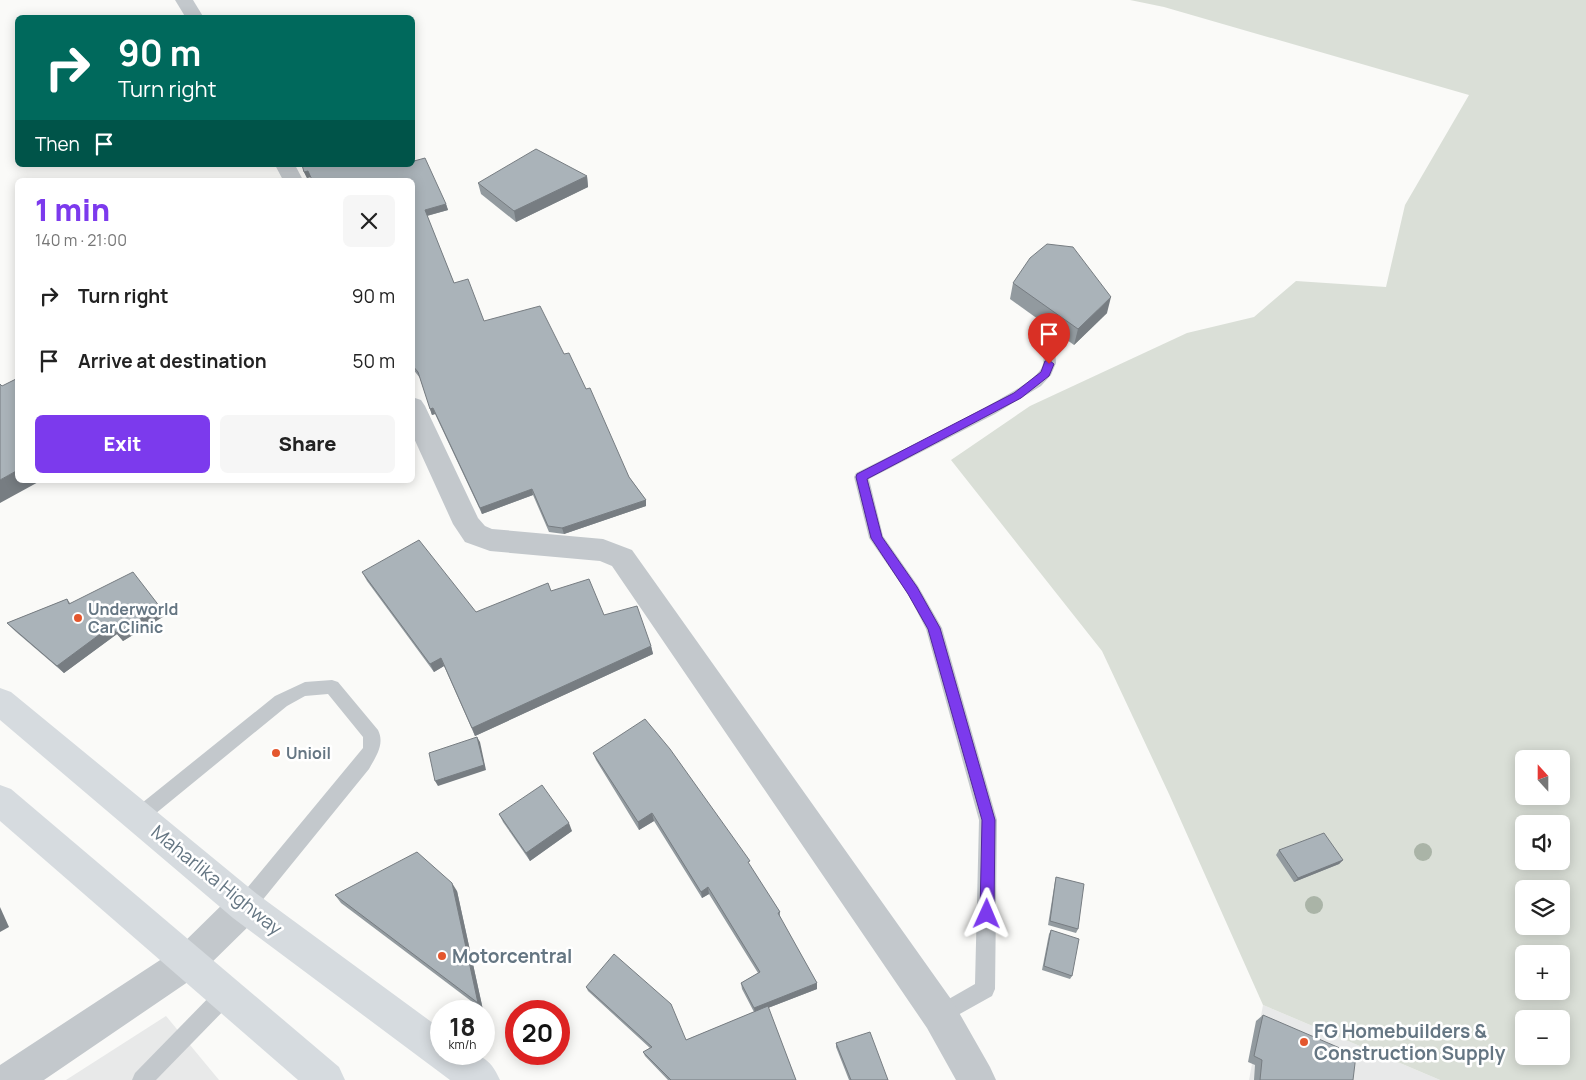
<!DOCTYPE html>
<meta charset="utf-8">
<style>
body{margin:0;font-family:Manrope,sans-serif;background:#f6f6f6;color:#222;height:100vh;display:flex;flex-direction:column;font-size:19px;white-space:nowrap}
*{box-sizing:border-box;margin:0}
p{font-size:16px;color:#767676}
.icon{flex:none;width:28px;height:28px;fill:none;stroke:currentColor;stroke-width:2;stroke-linecap:round;stroke-linejoin:round}
.map{position:relative;flex:1;overflow:hidden}
.panel{position:absolute;left:15px;top:178px;width:400px;height:305px;display:flex;flex-direction:column;background:#fff;border-radius:8px;box-shadow:0 2px 12px #0003}
.panel>*{flex:none}
.top-card{position:absolute;left:15px;top:15px;width:400px;height:152px;border-radius:8px;box-shadow:0 2px 12px #0003;background:#00695c;color:#fff;overflow:hidden}
.needle{width:32px;rotate:339deg}
.tools{position:absolute;left:1515px;top:750px;display:grid;gap:10px}
.tools a{display:grid;place-items:center;width:55px;height:55px;border-radius:8px;background:#fff;box-shadow:0 2px 12px #0003;font-size:25px}
.speed{position:absolute;left:430px;top:1000px;display:flex;gap:10px;font-size:25px;font-weight:700;text-align:center}
.speed>*{display:grid;place-content:center;width:65px;height:65px;border-radius:50%;background:#fff;box-shadow:0 2px 12px #0003;line-height:1}
.speed small{font-size:12px;font-weight:400}
.speed .limit{border:8px solid #d22;background:#fff;color:#111}
.pin{position:absolute;display:grid;place-items:center;width:42px;height:42px;color:#fff;margin:-51px -21px;border-radius:50% 50% 50% 0;rotate:-45deg;box-shadow:0 0 5px #0007}
.pin .icon{rotate:45deg}
.me{position:absolute;width:55px;margin:-28px;rotate:1deg;stroke-linejoin:round;filter:drop-shadow(0 0 4px #0008)}
.turn{display:flex;align-items:center;gap:18px;height:105px;padding:0 20px;font-size:22px}
.turn .icon{width:65px;height:65px;stroke-width:2.5}
.turn b{display:block;font-size:35px;line-height:42px}
.then{display:flex;align-items:center;height:48px;padding:0 20px;background:#0003;gap:10px;font-size:19px}
.round{display:grid;place-items:center;flex:none;width:52px;height:52px;border-radius:8px;background:#f6f6f6}
.overview{display:flex;align-items:center;justify-content:space-between;height:85px;padding:0 20px}
h1{font-size:30px;font-weight:800;line-height:38px;color:#7c3aed}
.button{display:flex;gap:10px;margin-top:auto;padding:10px 20px}
.button a{flex:1;height:58px;border-radius:8px;background:#7c3aed;color:#fff;font-size:20px;font-weight:800;line-height:58px;text-align:center}
.button a+a{background:#f6f6f6;color:#222}
ul{padding:0;list-style:none}
li{display:flex;align-items:center;gap:15px;height:65px;padding:0 20px}
li div{flex:1}
li b{display:block;font-size:19px}
li em{font-style:normal}
.map>svg:first-child{display:block}
.built{fill:#e8e9e9}
.green{fill:#dadfd7;fill-rule:evenodd}
.lines{fill:none;stroke-linecap:round;stroke-linejoin:round}
.lane{fill:#c3c8cc;fill-rule:evenodd}
.street{fill:#c3c8cc;fill-rule:evenodd}
.highway{fill:#d6dbdf;fill-rule:evenodd}
.tree{fill:#aab4a7}
.wall{fill:#929a9f}
.shaded-wall{fill:#777d82}
.building{fill:#aab3b9;stroke:#777d82}
.route{fill:#7c3aed;stroke:#51269a}
.poi-dot{fill:#e4572e;stroke:#fff;stroke-width:2}
.labels{text-anchor:middle;stroke-width:5;stroke-linejoin:round;paint-order:stroke}
.poi-label{font-size:16px;font-weight:bold;fill:#657683;stroke:#fff;text-anchor:start}
.near-street-label{font-size:19px;fill:#657683;stroke:#fff}
.near-poi-label{font-size:19px;font-weight:bold;fill:#657683;stroke:#fff;text-anchor:start}
</style>
<div class="map">
<svg width="1586" height="1080" viewBox="0 0 1586 1080">
<rect width="100%" height="100%" fill="#fafaf8"/>
<g class="built">
<polygon points="1263,1005 1440,1080 1249,1080"/>
<polygon points="166,1016 219,1080 66,1080"/>
</g>
<path class="green" d="M1130,0H1586V1080H1440L1263,1005L1169,794L1102,651L951,460L1030,406L1187,333L1254,317L1296,281L1386,287L1405,205L1469,95L1164,7ZM1524,759H1561V796H1524ZM1524,824H1561V861H1524ZM1524,889H1561V926H1524ZM1524,954H1561V991H1524ZM1524,1019H1561V1056H1524Z"/>
<g class="lines">
<g class="lane">
<path d="M1048,331L1053,332L1054,335L1056,363L1051,375L1041,386L995,414L869,479L883,536L918,586L942,628L997,820L995,989L992,996L940,1025L933,1022L930,1015L933,1008L975,984L979,820L926,629L908,594L869,538L854,477L856,473C904,449 953,426 1000,399C1013,391 1032,382 1041,369C1048,358 1038,342 1043,332Z"/>
<path d="M332,680L338,682L378,730C385,744 376,756 369,769L252,913L245,915L238,913L236,906L238,899L363,748V737L328,694L305,696L287,706L144,823L138,825L132,823L129,817L132,811L275,696L305,682Z"/>
<polygon points="226,984 233,987 236,994 233,1001 156,1080 132,1080 135,1073 219,987"/>
</g>
<g class="street">
<polygon points="175,0 193,0 204,18 186,18"/>
<polygon points="275,165 295,165 303,180 283,180"/>
<polygon points="412,397 421,400 425,406 478,518 485,526 492,529 603,539 632,550 953,1002 990,1067 996,1080 956,1080 927,1028 612,566 600,561 490,551 465,542 453,524 412,434"/>
<polygon points="245,889 257,894 262,906 257,918 201,973 44,1080 0,1080 0,1065 177,949 233,894"/>
</g>
<g class="highway">
<path d="M0,688L11,692L257,894L441,1029V1054C470,1054 487,1049 500,1080H450L233,918L0,720Z"/>
<polygon points="0,785 11,789 339,1067 345,1080 298,1080 0,821"/>
</g>
</g>
<g class="tree">
<circle cx="1423" cy="852" r="9"/>
<circle cx="1314" cy="905" r="9"/>
</g>
<g class="wall">
<polygon points="414,161 446,204 448,210 427,216 454,283 484,321 564,354 586,389 629,477 646,500 646,506 564,534 549,532 533,495 482,514 435,414 432,415 420,378 412,368 412,180 311,177 307,178 304,172"/>
<polygon points="587,176 588,187 516,222 481,194 478,183"/>
<polygon points="1013,283 1107,313 1074,345 1010,299"/>
<polygon points="362,572 476,612 551,591 604,615 651,646 653,654 475,736 444,666 434,672 367,581"/>
<polygon points="67,599 70,603 160,607 166,615 123,641 117,634 64,673 15,631 7,623"/>
<polygon points="593,753 750,866 780,912 780,918 817,983 817,989 768,1008 796,1080 668,1080 645,1056 643,1052 650,1048 588,991 586,987 686,1040 754,1012 742,989 741,983 758,973 709,894 702,898 654,821 639,830 596,760"/>
<polygon points="499,814 572,831 530,861 503,822"/>
<polygon points="1279,850 1343,860 1339,864 1294,882 1276,855"/>
<polygon points="1056,877 1078,929 1076,933 1048,925 1055,881"/>
<polygon points="457,891 483,1010 341,903 335,895"/>
<polygon points="1051,930 1072,976 1070,979 1042,970 1049,934"/>
<polygon points="1263,1015 1353,1080 1254,1080 1255,1065 1248,1062 1256,1021"/>
<polygon points="836,1043 888,1080 849,1080 836,1047"/>
</g>
<g class="shaded-wall">
<polygon points="308,171 311,177 307,178 304,172"/>
<polygon points="587,176 588,187 516,222 514,211"/>
<polygon points="446,204 448,210 426,216 425,210"/>
<polygon points="1111,297 1107,313 1074,345 1078,329"/>
<polygon points="433,408 435,414 432,415 430,409"/>
<polygon points="18,470 18,480 42,480 0,503 0,480"/>
<polygon points="532,489 533,495 482,514 480,508"/>
<polygon points="646,500 646,506 564,534 562,528"/>
<polygon points="160,607 166,615 123,641 117,634 64,673 57,666 111,626"/>
<polygon points="651,646 653,654 475,736 472,728"/>
<polygon points="441,658 444,666 434,672 430,664"/>
<polygon points="477,737 480,742 486,770 438,786 435,781"/>
<polygon points="652,813 654,821 639,830 638,822"/>
<polygon points="569,823 572,831 530,861 526,853"/>
<polygon points="1343,860 1339,864 1294,882 1298,878"/>
<polygon points="452,883 457,891 483,1010 478,1003"/>
<polygon points="708,887 709,894 702,898 701,892"/>
<polygon points="0,907 9,927 0,932"/>
<polygon points="817,983 817,989 755,1013 754,1008"/>
</g>
<g class="building">
<polygon points="536,149 587,176 514,211 478,183"/>
<polygon points="412,158 414,161 425,158 446,204 425,210 454,283 468,279 484,321 540,306 564,354 569,353 586,389 590,388 629,477 646,500 562,528 548,526 532,489 480,508 433,408 430,409 418,372 412,365 412,180 312,180 308,171 304,172 302,165 412,165"/>
<polygon points="1047,244 1073,247 1111,297 1078,329 1013,283 1030,258"/>
<polygon points="18,378 18,470 0,480 0,384 2,386"/>
<polygon points="419,540 476,612 548,583 551,591 589,579 604,615 637,606 651,646 472,728 441,658 430,664 362,572"/>
<polygon points="133,572 160,607 117,633 111,626 57,666 7,623 67,599 69,604"/>
<polygon points="645,719 670,749 750,861 748,862 780,912 778,913 817,983 754,1008 741,983 760,972 708,887 701,892 652,813 638,822 593,753"/>
<polygon points="477,737 484,765 435,781 429,753"/>
<polygon points="542,785 569,823 526,853 499,814"/>
<polygon points="1324,833 1343,860 1298,878 1279,850"/>
<polygon points="417,852 452,883 478,1003 335,895"/>
<polygon points="1056,877 1084,884 1078,929 1050,921"/>
<polygon points="1051,930 1079,939 1072,976 1044,966"/>
<polygon points="614,954 671,1004 686,1040 768,1006 796,1080 671,1080 643,1052 652,1047 586,987"/>
<polygon points="1263,1015 1356,1055 1353,1080 1260,1080 1262,1060 1254,1056"/>
<polygon points="870,1032 888,1080 851,1080 836,1043"/>
</g>
<polygon class="route" points="1049,360 1054,364 1049,376 1021,398 867,479 882,537 917,587 940,628 995,820 994,914 992,918 987,921 982,918 980,914 982,820 928,629 908,594 871,538 856,477 857,474 1014,393 1041,372 1045,361"/>
<g class="poi-dot">
<circle cx="78" cy="618" r="5"/>
<circle cx="276" cy="753" r="5"/>
<circle cx="442" cy="956" r="5"/>
<circle cx="1304" cy="1042" r="5"/>
</g>
<g class="labels">
<g class="poi-label">
<text x="88" y="615">Underworld<tspan x="88" dy="18">Car Clinic</tspan></text>
<text x="286" y="759">Unioil</text>
</g>
<g class="near-street-label">
<text transform="translate(217 880) rotate(39)" y="7">Maharlika Highway</text>
</g>
<g class="near-poi-label">
<text x="452" y="963">Motorcentral</text>
<text x="1314" y="1038">FG Homebuilders &amp;<tspan x="1314" dy="22">Construction Supply</tspan></text>
</g>
</g>
</svg>
<div class="tools">
<a><svg class="needle" viewBox="-14 -14 28 28"><path d="M0-13l5 13h-10z" fill="#e53935"/><path d="M0 13l5-13h-10z" fill="#767676"/></svg></a>
<a><svg class="icon" aria-label="sound" viewBox="0 0 24 24"><path d="M4 9h4l5-4v14l-5-4H4zM17 9q2 3 0 6"/></svg></a>
<a><svg class="icon" aria-label="layers" viewBox="0 0 24 24"><path d="M12 4l9 5-9 5-9-5zM3 14l9 5 9-5"/></svg></a>
<a>+</a>
<a>−</a>
</div>
<div class="speed"><div>18<small>km/h</small></div><div class="limit">20</div></div>
<div class="pin" style="left:1049px;top:364px;background:#d93025"><svg class="icon" aria-label="arrive" viewBox="0 0 24 24"><path d="M6 21V4h12l-3 4 3 4H6"/></svg></div>
<svg class="me" style="left:987px;top:914px" viewBox="-20 -20 40 40"><path d="M0-17L14 15 0 8-14 15z" fill="#7c3aed" stroke="#fff" stroke-width="4"/></svg>
<div class="top-card">
<div class="turn"><svg class="icon" aria-label="right" viewBox="0 0 24 24"><path d="M7 20v-9h11M14 6l5 5-5 5"/></svg><div><b>90 m</b>Turn right</div></div>
<div class="then">Then<svg class="icon" aria-label="arrive" viewBox="0 0 24 24"><path d="M6 21V4h12l-3 4 3 4H6"/></svg></div>
</div>
<section class="panel">
<div class="overview"><div><h1>1 min</h1><p>140 m · 21:00</p></div><a class="round"><svg class="icon" aria-label="close" viewBox="0 0 24 24"><path d="M6 6l12 12M18 6L6 18"/></svg></a></div>
<ul>
<li><svg class="icon" aria-label="right" viewBox="0 0 24 24"><path d="M7 20v-9h11M14 6l5 5-5 5"/></svg><div><b>Turn right</b></div><em>90 m</em></li>
<li><svg class="icon" aria-label="arrive" viewBox="0 0 24 24"><path d="M6 21V4h12l-3 4 3 4H6"/></svg><div><b>Arrive at destination</b></div><em>50 m</em></li>
</ul>
<div class="button"><a>Exit</a><a>Share</a></div>
</section>
</div>
